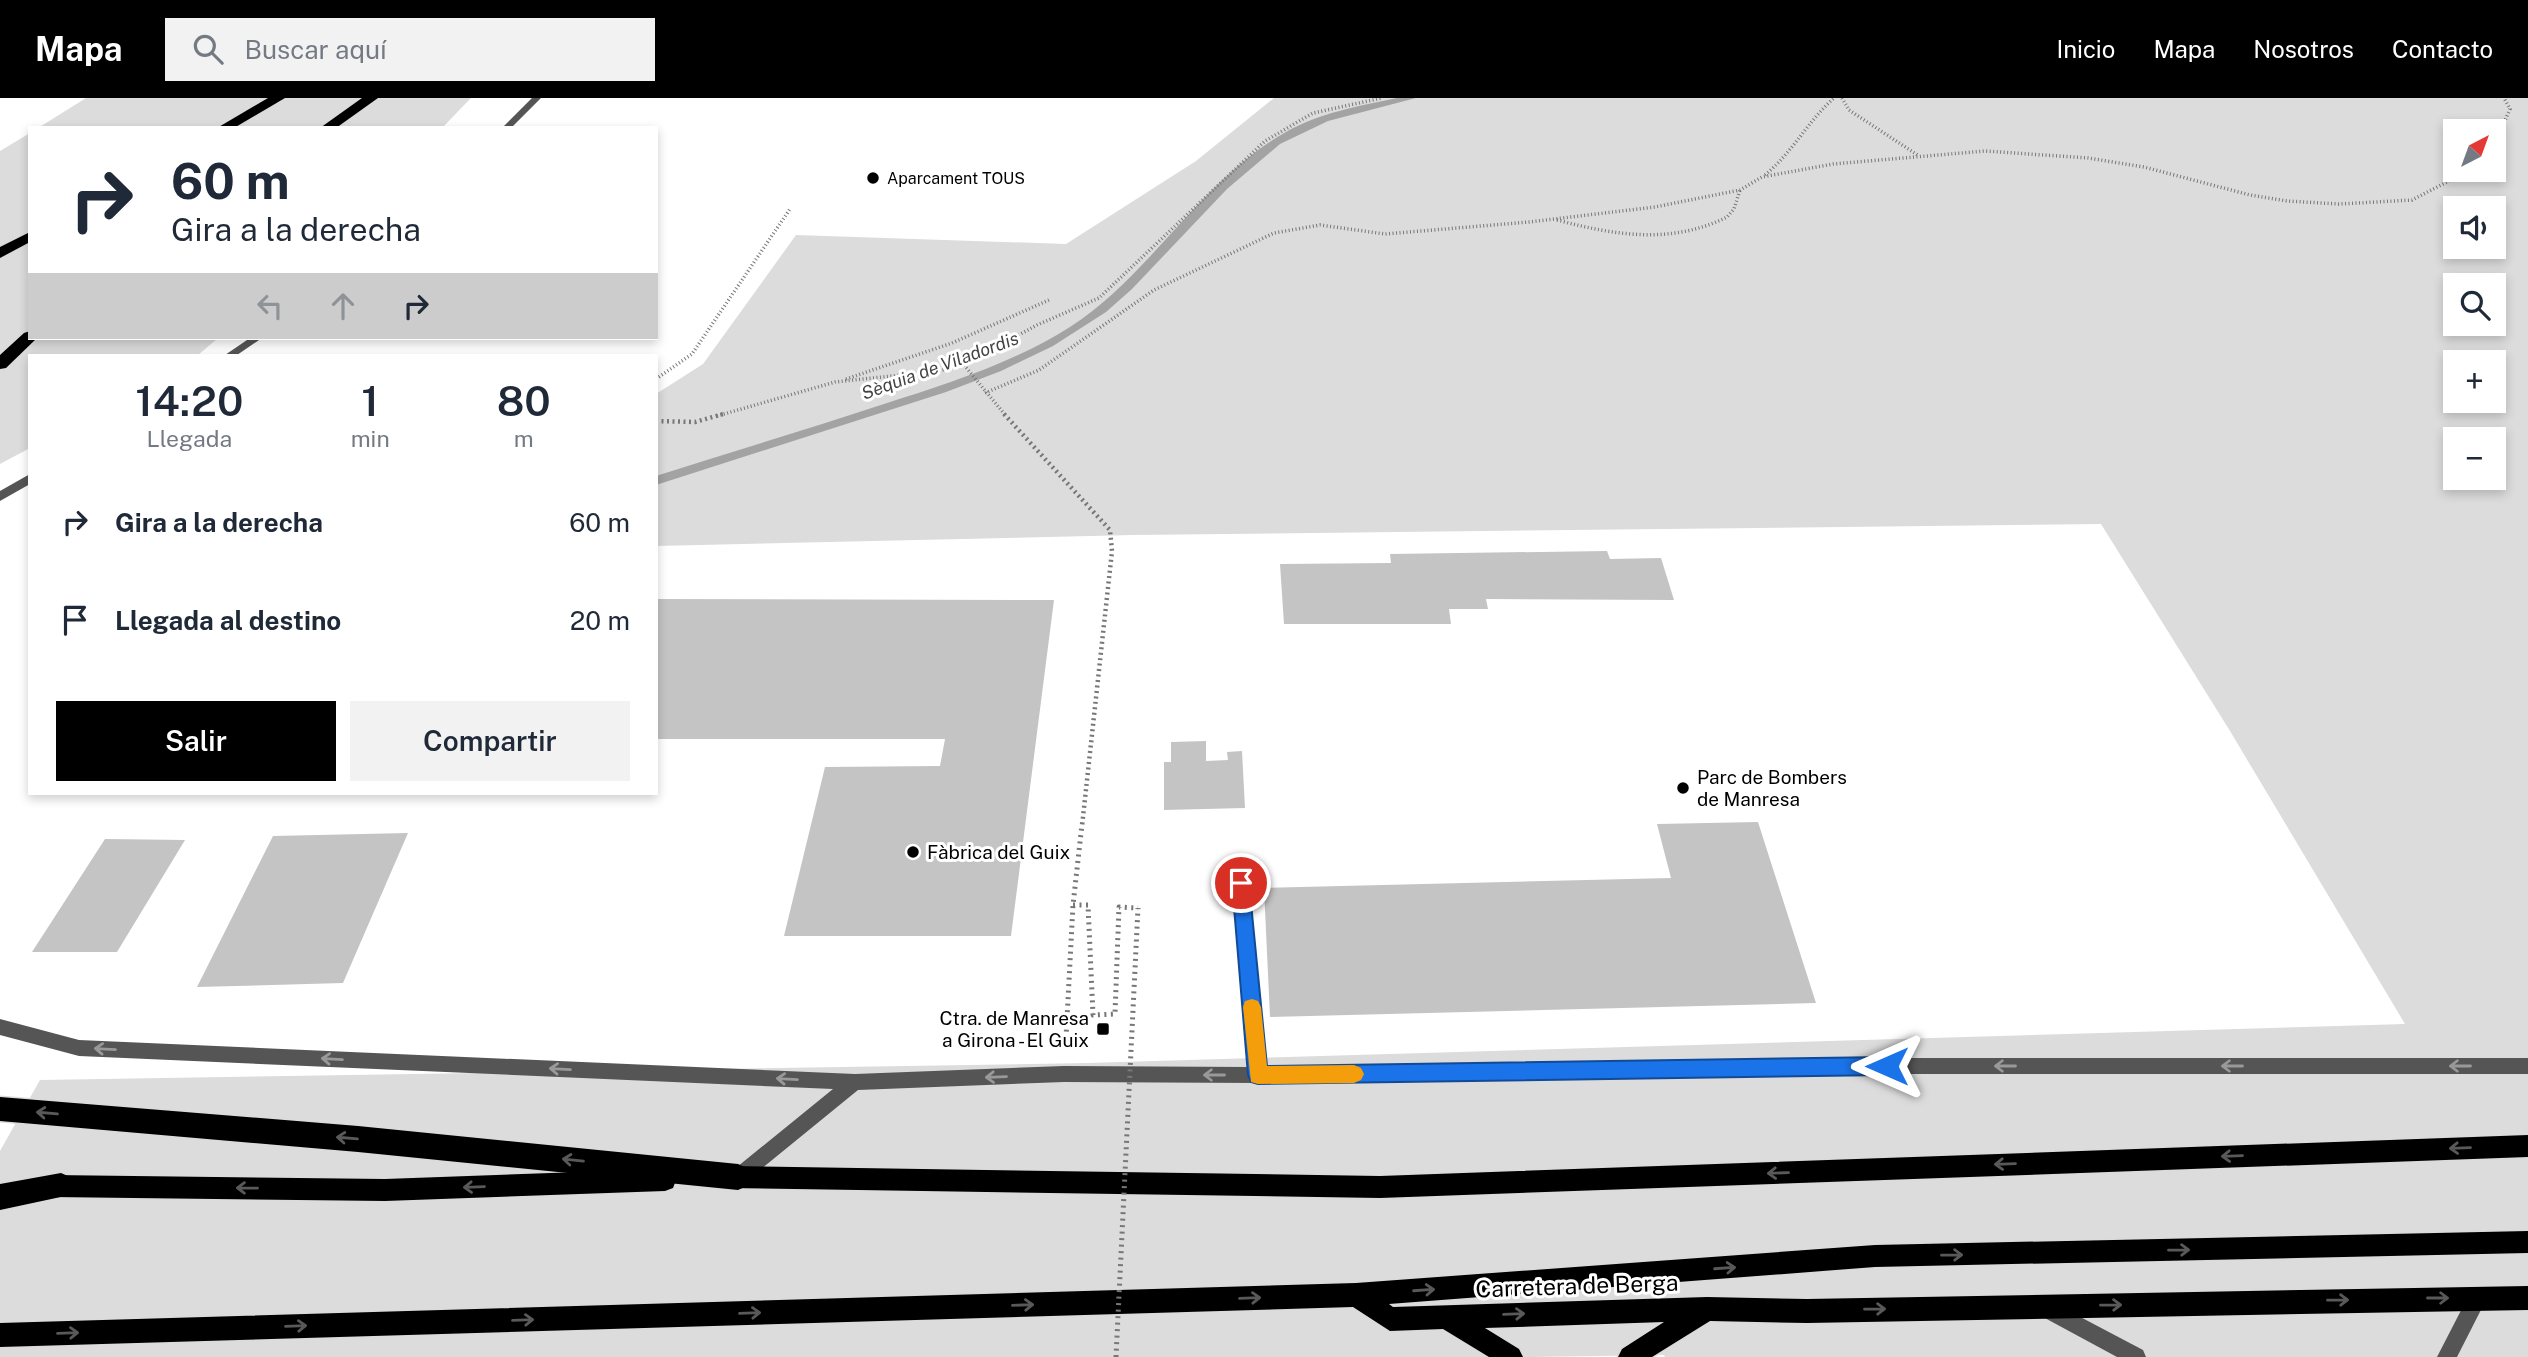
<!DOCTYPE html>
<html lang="es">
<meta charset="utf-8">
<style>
body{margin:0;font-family:"Public Sans",sans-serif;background:#f2f2f3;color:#1f2937;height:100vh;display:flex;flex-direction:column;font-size:26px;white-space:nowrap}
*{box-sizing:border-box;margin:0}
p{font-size:23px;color:#747a83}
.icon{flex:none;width:38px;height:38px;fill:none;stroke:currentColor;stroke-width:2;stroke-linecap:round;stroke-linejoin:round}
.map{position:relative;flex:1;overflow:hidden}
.panel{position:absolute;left:28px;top:256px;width:630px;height:441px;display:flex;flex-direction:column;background:#fff;border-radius:0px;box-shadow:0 4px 10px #0003}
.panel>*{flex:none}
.banner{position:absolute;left:28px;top:28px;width:630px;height:214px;border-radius:0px;box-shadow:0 4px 10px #0003;background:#fff;color:#1f2937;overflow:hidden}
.needle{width:46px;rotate:41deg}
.controls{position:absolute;left:2443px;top:21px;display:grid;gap:14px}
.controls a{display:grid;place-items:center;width:63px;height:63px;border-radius:0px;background:#fff;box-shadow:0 4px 10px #0003;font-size:35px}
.pin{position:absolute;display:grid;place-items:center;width:60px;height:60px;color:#fff;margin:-30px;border:4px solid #fff;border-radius:50%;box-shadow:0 2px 7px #0007}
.me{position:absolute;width:77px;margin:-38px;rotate:270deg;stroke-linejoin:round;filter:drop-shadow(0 0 5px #0008)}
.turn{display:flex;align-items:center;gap:24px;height:147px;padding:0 28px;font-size:32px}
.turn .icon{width:91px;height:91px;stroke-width:2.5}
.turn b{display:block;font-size:49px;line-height:60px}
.lanes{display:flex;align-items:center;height:66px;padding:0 28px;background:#0003;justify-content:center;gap:35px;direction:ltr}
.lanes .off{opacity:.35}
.eta{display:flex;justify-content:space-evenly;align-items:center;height:119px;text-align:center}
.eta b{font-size:42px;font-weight:600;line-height:49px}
.action{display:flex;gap:14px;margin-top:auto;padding:14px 28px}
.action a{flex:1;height:80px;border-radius:0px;background:#000;color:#fff;font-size:28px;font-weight:600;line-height:80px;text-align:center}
.action a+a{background:#f2f2f3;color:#1f2937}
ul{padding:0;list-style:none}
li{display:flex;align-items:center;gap:21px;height:98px;padding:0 28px}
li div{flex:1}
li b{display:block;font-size:26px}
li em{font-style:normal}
header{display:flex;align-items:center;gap:42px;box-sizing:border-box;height:98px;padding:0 35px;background:#000;color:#fff}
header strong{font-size:33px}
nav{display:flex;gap:38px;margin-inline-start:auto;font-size:24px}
.search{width:490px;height:63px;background:#f2f2f3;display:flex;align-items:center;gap:18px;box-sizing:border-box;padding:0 24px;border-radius:0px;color:#747a83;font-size:26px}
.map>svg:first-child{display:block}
.green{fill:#dcdcdc;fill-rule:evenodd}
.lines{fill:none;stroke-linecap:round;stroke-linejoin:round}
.stream{fill:#a3a3a3;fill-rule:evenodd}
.building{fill:#c4c4c4}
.primary-casing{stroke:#dbdbdb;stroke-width:3}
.highway-casing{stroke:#dbdbdb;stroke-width:3}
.path-far2{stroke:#777;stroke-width:3.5;stroke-dasharray:1 2.5;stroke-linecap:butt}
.path-far1{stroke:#777;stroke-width:4.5;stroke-dasharray:2 3.5;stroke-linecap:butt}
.path{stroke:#777;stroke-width:5;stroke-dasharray:2 4.5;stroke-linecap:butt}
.lane{fill:#555;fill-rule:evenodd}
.street{fill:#555;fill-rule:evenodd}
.primary{fill:#000;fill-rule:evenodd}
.highway{fill:#000;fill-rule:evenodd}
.path-bridge{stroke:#777;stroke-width:5;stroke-dasharray:2 4.5;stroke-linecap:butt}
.oneway{stroke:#999}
.oneway2{stroke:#595959}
.route{fill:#1a73e8;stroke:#114b97;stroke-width:2}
.slow{fill:#f59e0b}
.poi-dot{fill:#000;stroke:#fff;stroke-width:2.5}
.labels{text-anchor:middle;stroke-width:6;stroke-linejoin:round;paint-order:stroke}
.far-poi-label{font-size:16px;fill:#000;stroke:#fff;text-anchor:start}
.far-water-label{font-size:18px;font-style:italic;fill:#444;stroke:#fff}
.poi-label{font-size:19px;fill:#000;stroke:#fff;text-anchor:start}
.near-street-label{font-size:23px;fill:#000;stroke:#fff}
</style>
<header>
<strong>Mapa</strong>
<div class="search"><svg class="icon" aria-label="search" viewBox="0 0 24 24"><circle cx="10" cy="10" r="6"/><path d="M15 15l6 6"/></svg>Buscar aquí</div>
<nav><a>Inicio</a><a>Mapa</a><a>Nosotros</a><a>Contacto</a></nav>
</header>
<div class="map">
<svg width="2528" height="1259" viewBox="0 0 2528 1259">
<rect width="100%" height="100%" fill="#fff"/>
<g class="green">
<polygon points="86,0 471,0 442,30 38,30"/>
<path d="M1274,0H2528V1259H1665L1664,1257L1531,1259H0V1053L40,982L1088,965L2405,926L2230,633L2101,426L1133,437L656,448V296L703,266L796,137L1066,146L1196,63ZM2455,33H2494V72H2455ZM2455,110H2494V149H2455ZM2455,187H2494V226H2455ZM2455,264H2494V303H2455ZM2455,341H2494V380H2455Z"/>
<polygon points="30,35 30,240 218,240 198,257 30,257 30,350 0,366 0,53"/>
</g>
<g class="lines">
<path class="stream" d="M1397,0H1416L1328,23L1280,46L1227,91L1132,191L1106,214L1053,248L1001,273L946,294L656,387V378C732,354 808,331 884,306C947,286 1013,265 1070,229C1152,176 1200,82 1286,34C1319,15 1359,8 1397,0Z"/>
</g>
<g class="building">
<polygon points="1607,453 1610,461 1661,460 1674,502 1486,501 1488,511 1449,511 1451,526 1284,526 1280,466 1391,465 1390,456"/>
<polygon points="656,501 1054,502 1011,838 784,838 825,669 940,668 945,641 656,641"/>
<polygon points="1206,643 1206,663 1228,662 1227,654 1242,653 1245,710 1164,712 1164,664 1171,664 1171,644"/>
<polygon points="1758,724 1816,905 1270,919 1264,790 1671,780 1657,726"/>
<polygon points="408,735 343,885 197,889 273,738"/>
<polygon points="105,741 185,742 117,854 32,854"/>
</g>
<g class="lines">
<defs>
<g id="primary">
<polygon points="2528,1037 2528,1059 1380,1100 728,1090 720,1087 717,1079 720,1071 728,1068 1380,1078"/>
<polygon points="665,1071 673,1074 676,1082 673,1090 665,1093 385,1103 52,1099 44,1096 41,1088 44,1080 52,1077 385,1081"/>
<polygon points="2528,1133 2528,1155 1875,1169 1389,1206 1393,1209 1707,1199 1807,1201 2528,1188 2528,1212 1807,1225 1710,1223 1652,1259 1618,1259 1622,1251 1664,1224 1485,1230 1519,1251 1523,1259 1489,1259 1443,1231 1390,1233 1353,1209 0,1249 0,1225 1356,1185 1875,1147"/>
</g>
<g id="highway">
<polygon points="268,0 285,0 234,30 217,30"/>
<polygon points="362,0 378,0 336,30 320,30"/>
<polygon points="30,134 30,144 0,160 0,149"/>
<polygon points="30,233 30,240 36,241 6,270 0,271 0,257 24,235"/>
<polygon points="0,999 358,1028 738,1066 747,1070 751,1079 747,1088 738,1092 358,1054 0,1023"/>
<polygon points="61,1075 70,1079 74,1088 70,1097 0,1112 0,1086"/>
</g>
</defs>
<use href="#primary" class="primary-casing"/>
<use href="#highway" class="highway-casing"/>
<g class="path-far2">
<polyline points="1842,0 1849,12 1919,58"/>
<polyline points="2494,47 2510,11 2504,0"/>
<path d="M1765,77C1792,55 1808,23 1834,0"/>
<path d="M1557,122C1614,137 1671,147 1727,119L1734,111L1740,92"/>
<polyline points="964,267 1006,318"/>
<polyline points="656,281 692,256 790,111"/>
<polyline points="846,281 952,245 1049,202"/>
<polyline points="985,295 1039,272 1154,192 1274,135 1320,127 1385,136 1529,124 1655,109 1740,92 1762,79 1833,66 1985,53 2088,60 2144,69 2250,97 2287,103 2339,106 2412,102 2470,72"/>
<polyline points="717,318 835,284 939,273 964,267 1037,227 1099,200 1265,43 1313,15 1382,0"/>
</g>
<g class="path-far1">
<polyline points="1004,316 1110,432 1112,453 1082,728"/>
<polyline points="656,323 695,324 723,316"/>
</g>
<g class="path">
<polyline points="1073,807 1088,807 1093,917 1115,916 1119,809 1138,810"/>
<polyline points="1066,940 1073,807 1082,726"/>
</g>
<g class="lane">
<polygon points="250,240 262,240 237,257 225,257"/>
<polygon points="30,376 30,386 0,403 0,393"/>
<polygon points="1241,779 1246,780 1249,785 1266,969 1859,960 2528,960 2528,976 1859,976 1258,985 1064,984 858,992 744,1085 738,1088 732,1085 729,1079 732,1073 833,991 79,958 0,937 0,921 79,942 855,976 1064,968 1249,969 1233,785 1236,780"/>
<polygon points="2478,1191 2485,1193 2487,1200 2457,1259 2437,1259 2471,1193"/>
<polygon points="2050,1203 2143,1252 2146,1259 2117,1259 2043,1219 2041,1212 2043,1205"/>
</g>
<polygon class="street" points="532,0 541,0 511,30 502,30"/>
<use href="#primary" class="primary"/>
<use href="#highway" class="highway"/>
<polyline class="path-bridge" points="1116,1259 1138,810"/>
</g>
<defs><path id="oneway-shaft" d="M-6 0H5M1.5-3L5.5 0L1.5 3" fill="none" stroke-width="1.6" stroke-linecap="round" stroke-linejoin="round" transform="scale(1.75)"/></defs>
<g class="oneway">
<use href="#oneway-shaft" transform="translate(105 951) rotate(-177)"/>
<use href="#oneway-shaft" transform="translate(332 961) rotate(-177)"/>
<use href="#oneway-shaft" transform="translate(2005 968) rotate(-180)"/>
<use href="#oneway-shaft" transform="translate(2232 968) rotate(-180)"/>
<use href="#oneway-shaft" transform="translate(2460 968) rotate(-180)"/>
<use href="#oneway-shaft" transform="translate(560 971) rotate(-177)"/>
<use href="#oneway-shaft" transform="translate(1214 977) rotate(-180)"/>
<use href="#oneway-shaft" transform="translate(996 979) rotate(178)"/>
<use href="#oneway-shaft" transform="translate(787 981) rotate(-177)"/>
</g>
<g class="oneway2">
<use href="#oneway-shaft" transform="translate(47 1015) rotate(-175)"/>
<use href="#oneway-shaft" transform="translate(347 1040) rotate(-175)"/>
<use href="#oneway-shaft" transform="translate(2460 1050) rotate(178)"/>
<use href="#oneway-shaft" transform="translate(2232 1058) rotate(178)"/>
<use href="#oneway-shaft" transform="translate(573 1062) rotate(-174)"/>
<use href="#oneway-shaft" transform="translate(2005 1066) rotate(178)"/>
<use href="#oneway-shaft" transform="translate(1778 1075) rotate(178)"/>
<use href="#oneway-shaft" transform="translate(474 1089) rotate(178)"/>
<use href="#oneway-shaft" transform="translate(247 1090) rotate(-179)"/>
<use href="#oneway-shaft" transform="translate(2179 1152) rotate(-1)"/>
<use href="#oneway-shaft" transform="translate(1952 1157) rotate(-1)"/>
<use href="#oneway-shaft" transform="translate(1725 1170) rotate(-4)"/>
<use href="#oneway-shaft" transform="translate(1424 1192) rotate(-4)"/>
<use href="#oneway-shaft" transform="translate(1250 1200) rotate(-2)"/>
<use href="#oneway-shaft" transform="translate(2438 1200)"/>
<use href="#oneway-shaft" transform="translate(2338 1202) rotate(-1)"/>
<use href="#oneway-shaft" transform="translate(1023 1207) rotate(-2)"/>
<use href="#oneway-shaft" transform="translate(2111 1207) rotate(-1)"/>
<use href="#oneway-shaft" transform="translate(1875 1211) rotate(-1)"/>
<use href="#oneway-shaft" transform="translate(750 1215) rotate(-2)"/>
<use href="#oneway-shaft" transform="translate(1514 1216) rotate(-2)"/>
<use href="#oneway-shaft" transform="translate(523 1222) rotate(-2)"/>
<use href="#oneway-shaft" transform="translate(296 1228) rotate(-2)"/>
<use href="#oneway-shaft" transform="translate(68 1235) rotate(-2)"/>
</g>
<polygon class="route" points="1241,778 1247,780 1249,785 1267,968 1887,959 1894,962 1897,968 1894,975 1887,977 1258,986 1251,984 1248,977 1232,785 1234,780"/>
<polygon class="slow" points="1252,901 1258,903 1261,909 1267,968 1354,967 1361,970 1364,976 1361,982 1354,985 1258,986 1251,984 1243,909 1245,903"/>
<g class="poi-dot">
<circle cx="873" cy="80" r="7"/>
<circle cx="1683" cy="690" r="7"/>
<circle cx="913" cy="754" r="7"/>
<rect x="1096" y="924" width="14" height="14" rx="3.5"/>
</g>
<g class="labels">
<g class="far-poi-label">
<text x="887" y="86">Aparcament TOUS</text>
</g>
<g class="far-water-label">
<text transform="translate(940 268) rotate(-20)" y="6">Sèquia de Viladordis</text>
</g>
<g class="poi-label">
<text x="1697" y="686">Parc de Bombers<tspan x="1697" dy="22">de Manresa</tspan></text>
<text x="927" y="761">Fàbrica del Guix</text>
<text x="1089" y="927" text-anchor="end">Ctra. de Manresa<tspan x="1089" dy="22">a Girona - El Guix</tspan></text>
</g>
<g class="near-street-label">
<text transform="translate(1577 1188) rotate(-2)" y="8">Carretera de Berga</text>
</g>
</g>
</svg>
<div class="controls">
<a><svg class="needle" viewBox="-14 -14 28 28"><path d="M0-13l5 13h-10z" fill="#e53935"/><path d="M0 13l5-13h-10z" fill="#747a83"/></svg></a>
<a><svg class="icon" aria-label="sound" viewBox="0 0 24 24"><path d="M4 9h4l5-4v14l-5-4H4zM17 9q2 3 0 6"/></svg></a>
<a><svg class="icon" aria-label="search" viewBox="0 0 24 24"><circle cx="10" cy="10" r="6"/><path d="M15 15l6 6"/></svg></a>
<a>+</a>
<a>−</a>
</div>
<div class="pin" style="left:1241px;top:785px;background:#d93025"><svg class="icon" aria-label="arrive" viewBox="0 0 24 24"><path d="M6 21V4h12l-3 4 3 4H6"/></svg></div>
<svg class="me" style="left:1887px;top:968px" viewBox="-20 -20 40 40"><path d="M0-17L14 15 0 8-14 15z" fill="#1a73e8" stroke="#fff" stroke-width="4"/></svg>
<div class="banner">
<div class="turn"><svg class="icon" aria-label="right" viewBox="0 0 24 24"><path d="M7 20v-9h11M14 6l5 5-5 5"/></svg><div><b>60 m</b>Gira a la derecha</div></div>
<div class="lanes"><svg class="icon off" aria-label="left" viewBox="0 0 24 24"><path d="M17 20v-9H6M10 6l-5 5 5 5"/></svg><svg class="icon off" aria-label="ahead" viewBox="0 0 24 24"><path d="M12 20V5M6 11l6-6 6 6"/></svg><svg class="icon" aria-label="right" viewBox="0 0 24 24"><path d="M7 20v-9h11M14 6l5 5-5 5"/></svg></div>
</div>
<section class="panel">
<div class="eta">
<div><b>14:20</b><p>Llegada</p></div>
<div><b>1</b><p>min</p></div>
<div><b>80</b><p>m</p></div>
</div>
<ul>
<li><svg class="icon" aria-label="right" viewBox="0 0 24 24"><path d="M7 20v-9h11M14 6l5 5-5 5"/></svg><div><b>Gira a la derecha</b></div><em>60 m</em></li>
<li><svg class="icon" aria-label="arrive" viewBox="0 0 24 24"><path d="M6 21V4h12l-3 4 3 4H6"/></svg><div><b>Llegada al destino</b></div><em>20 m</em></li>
</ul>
<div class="action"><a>Salir</a><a>Compartir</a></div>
</section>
</div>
